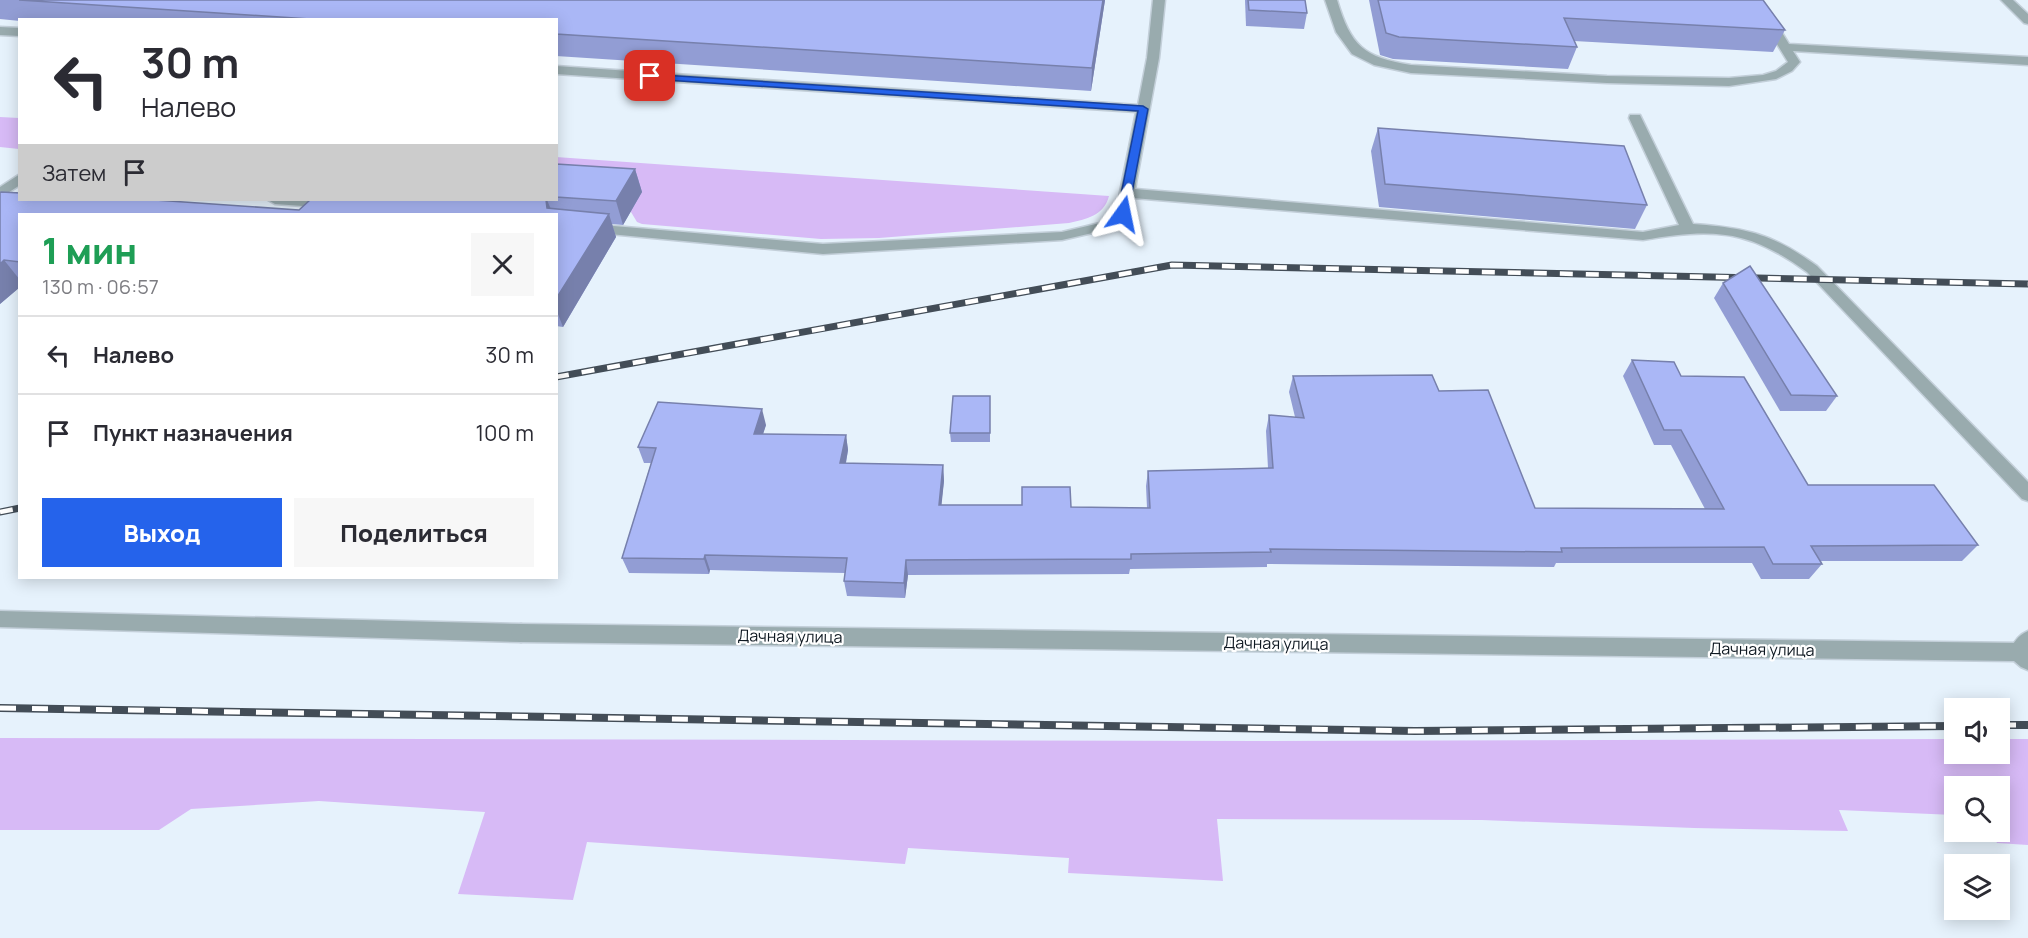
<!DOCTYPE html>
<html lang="ru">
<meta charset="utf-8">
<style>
body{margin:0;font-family:Manrope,sans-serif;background:#f7f7f7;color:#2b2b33;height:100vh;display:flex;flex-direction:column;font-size:22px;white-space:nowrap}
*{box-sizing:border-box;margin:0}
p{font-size:20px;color:#7c7c81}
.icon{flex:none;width:33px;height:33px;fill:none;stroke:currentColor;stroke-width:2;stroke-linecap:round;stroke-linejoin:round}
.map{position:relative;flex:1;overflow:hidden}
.panel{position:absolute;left:18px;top:213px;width:540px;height:366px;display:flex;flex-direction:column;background:#fff;border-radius:0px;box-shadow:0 3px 15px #0003}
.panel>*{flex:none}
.banner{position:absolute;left:18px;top:18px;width:540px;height:183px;border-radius:0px;box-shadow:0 3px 15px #0003;background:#fff;color:#2b2b33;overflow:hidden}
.controls{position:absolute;left:1944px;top:698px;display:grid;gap:12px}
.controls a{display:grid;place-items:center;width:66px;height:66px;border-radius:0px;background:#fff;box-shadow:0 3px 15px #0003;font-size:30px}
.pin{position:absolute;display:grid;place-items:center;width:51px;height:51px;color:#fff;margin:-26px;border-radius:12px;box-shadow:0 3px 9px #0006}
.me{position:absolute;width:66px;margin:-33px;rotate:12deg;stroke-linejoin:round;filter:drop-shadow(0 0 4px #0008)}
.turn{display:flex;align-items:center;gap:21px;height:126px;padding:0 24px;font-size:27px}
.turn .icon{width:78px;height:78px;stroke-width:2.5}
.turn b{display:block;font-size:42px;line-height:51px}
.then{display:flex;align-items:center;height:57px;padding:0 24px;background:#0003;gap:12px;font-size:22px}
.round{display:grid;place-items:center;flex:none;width:63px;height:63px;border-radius:0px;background:#f7f7f7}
.overview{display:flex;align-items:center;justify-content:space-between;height:102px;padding:0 24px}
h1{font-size:36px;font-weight:800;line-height:45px;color:#1e9e55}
.cta{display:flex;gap:12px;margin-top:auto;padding:12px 24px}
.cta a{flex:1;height:69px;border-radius:0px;background:#2563eb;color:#fff;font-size:24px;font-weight:800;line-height:69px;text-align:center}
.cta a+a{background:#f7f7f7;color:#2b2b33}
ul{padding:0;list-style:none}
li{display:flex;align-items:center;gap:18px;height:78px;padding:0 24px;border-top:2px solid #e1e1e2}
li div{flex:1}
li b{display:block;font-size:22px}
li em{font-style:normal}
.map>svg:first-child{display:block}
.green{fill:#d7baf6}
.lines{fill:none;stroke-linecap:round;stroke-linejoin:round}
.lane-casing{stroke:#c3cfd9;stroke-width:3}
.street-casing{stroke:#c3cfd9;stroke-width:3}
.lane{fill:#99abae;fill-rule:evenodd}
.street{fill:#99abae;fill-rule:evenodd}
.rail-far1-casing{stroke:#434d57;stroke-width:7}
.rail-casing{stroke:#434d57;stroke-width:8}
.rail-far1{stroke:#fff;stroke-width:4.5;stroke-dasharray:13;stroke-linecap:butt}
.rail{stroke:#fff;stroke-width:5;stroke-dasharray:16;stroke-linecap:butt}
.wall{fill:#929dd4}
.shaded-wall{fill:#7780ac}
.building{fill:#aab7f6;stroke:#7780ac;stroke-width:1.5}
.route{fill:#2563eb;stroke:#184099;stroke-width:1.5}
.labels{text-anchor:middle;stroke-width:4.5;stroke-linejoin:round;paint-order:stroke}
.street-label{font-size:16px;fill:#0e1821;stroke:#fff}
</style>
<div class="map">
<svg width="2028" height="938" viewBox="0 0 2028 938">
<rect width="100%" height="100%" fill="#e6f2fc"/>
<g class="green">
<polygon points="0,117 19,118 19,149 0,147"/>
<path d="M556,157L1109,196C1104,216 1086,219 1069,223L879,238L821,239L642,224L637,222L631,212L557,186Z"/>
<polygon points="0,738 1258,741 1954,739 1954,753 2000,753 2000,739 2028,739 2028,845 1997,843 1990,831 2000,831 2000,786 1954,786 1954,815 1839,810 1848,831 1694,828 1482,820 1217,819 1223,881 1068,873 1069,858 908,848 905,864 587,842 573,900 458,894 485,812 319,801 191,809 159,830 0,830"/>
</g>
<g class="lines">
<defs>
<g id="lane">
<path d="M1153,0H1165L1159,58L1135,189L1643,232L1679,225L1629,118L1630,115H1640L1693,224C1747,228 1773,234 1817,266L2028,482V501L2022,499L1807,272C1748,229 1713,228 1643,240L1133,198L1130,214L1114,228L1062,240L823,254L556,229V221L823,244L1062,232L1104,222L1116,212L1136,112L556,74V66L1138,105L1147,58Z"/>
<path d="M1325,0H1337C1351,46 1363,57 1411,65L1607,76L1729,78L1763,75L1776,71L1788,62L1750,0H1762L1789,44L2028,57V65L1793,51L1800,62L1792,71L1776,79L1729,86L1607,83L1411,73L1374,65L1352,54L1336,32Z"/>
<polygon points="2001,0 2013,0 2028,14 2028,24 2024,23"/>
<polygon points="0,27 20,28 20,36 0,35"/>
<polygon points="20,174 20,185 0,198 0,187"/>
<polygon points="268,200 327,200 335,201 337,204 330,208 275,204"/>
<polygon points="0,611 521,624 528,627 531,633 528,639 521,642 0,627"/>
<path d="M2028,631V656L2019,661L2012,658L2009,652C2013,643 2018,635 2028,631Z"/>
</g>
<polygon id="street" points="521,624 2019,643 2028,647 2028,670 2021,667 2014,661 521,642 514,639 511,633 514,627"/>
</defs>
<use href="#lane" class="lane-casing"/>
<use href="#street" class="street-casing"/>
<use href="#lane" class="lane"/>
<use href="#street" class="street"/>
<defs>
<g id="rail-far1">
<polyline points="556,377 1172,265 2028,284"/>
<polyline points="0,512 20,508"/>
</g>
<g id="rail">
<polyline points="0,708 1415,731 1954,726"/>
<polyline points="2000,725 2028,725"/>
</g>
</defs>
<use href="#rail-far1" class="rail-far1-casing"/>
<use href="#rail" class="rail-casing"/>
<use href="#rail-far1" class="rail-far1"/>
<use href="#rail" class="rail"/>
</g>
<g class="wall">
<polygon points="0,0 1105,0 1091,91 556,56 556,20 20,20 20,21 0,19"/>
<polygon points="1245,0 1305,0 1307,13 1304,29 1246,26"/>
<polygon points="1369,0 1763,0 1785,30 1773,52 1574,41 1577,47 1568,69 1393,59 1380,55"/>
<polygon points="1378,128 1647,205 1635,229 1379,207 1371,151"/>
<polygon points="556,164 635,169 642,192 623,225 612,224 616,237 563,327 556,326 556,214 20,214 20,287 0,304 0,193 20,200 299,210 310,200 556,200"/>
<polygon points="1723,283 1837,396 1826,411 1780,411 1714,298"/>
<polygon points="1632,360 1681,376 1808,485 1978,545 1962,561 1821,561 1822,564 1809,579 1761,579 1752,563 1556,563 1554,567 1267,564 1267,567 1130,569 1129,574 908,575 905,598 847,596 844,581 845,573 710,570 709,574 629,573 622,558 651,463 644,463 638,447 766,425 763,434 846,435 848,450 846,463 943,465 944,481 941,505 1147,508 1146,486 1148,471 1268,468 1266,431 1269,415 1295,417 1289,392 1293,376 1439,391 1535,508 1705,509 1671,445 1654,445 1623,376"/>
<polygon points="990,396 990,442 951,442 950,433"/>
</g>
<g class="shaded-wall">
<polygon points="1103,0 1105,0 1091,91 1092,68"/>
<polygon points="635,169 642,192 623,225 616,201"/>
<polygon points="546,200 547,200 553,214 547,208"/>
<polygon points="609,214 616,237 563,327 556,309 556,299"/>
<polygon points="4,260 20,280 20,287 0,304 0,264"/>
<polygon points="762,409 766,425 758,449 754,434"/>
<polygon points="846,435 848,450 843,478 840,463"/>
<polygon points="943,465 944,481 940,520 939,505"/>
<polygon points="705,555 710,570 709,574 704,559"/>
<polygon points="906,560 908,575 905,598 904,583"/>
</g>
<g class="building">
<polygon points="19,0 1103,0 1092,68 556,34 556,20 325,20"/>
<polygon points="1248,0 1305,0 1307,13 1249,10"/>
<polygon points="1378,0 1763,0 1785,30 1564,18 1577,47 1399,37 1386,33"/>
<polygon points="1378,128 1624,146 1647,205 1385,184"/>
<polygon points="556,164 635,169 616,201 556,197"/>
<polygon points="1,192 20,193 20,200 155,200 299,210 310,200 546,200 547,208 609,214 556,299 556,214 20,214 20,262 4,260 0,264 0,193"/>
<polygon points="1750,266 1837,396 1791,395 1723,283"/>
<polygon points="1632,360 1674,362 1681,376 1744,377 1808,485 1934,485 1978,545 1811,546 1822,564 1773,564 1764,547 1561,548 1562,552 1270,549 1271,552 1131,554 1131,559 906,560 904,583 844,581 847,558 705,555 704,559 622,558 656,448 638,447 658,402 762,409 754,434 846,435 840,463 943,465 939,505 1022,505 1022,487 1070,487 1071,507 1150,508 1148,471 1273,468 1269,415 1304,418 1293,376 1432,375 1439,391 1488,390 1535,508 1724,509 1681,430 1664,430"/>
<polygon points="953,396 990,396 990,433 950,433"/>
</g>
<polygon class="route" points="647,74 1143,106 1148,109 1128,214 1123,217 1117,214 1138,111 650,79 647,78"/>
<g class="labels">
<g class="street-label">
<text transform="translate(790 636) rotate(1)" y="6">Дачная улица</text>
<text transform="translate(1276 643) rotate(1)" y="6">Дачная улица</text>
<text transform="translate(1762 649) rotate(1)" y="6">Дачная улица</text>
</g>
</g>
</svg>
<div class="controls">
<a><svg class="icon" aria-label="sound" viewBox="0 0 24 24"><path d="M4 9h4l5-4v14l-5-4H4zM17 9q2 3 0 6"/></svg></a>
<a><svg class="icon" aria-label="search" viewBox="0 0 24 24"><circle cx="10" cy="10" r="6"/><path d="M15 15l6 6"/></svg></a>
<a><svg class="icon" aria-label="layers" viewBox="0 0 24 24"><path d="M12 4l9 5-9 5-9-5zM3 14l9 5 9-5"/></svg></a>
</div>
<div class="pin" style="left:650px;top:76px;background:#d93025"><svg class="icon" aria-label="arrive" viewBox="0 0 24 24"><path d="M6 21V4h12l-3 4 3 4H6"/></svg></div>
<svg class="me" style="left:1123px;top:214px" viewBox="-20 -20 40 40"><path d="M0-17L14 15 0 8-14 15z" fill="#2563eb" stroke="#fff" stroke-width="4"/></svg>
<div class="banner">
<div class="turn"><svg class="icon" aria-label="left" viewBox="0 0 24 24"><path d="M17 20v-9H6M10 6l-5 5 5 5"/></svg><div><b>30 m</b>Налево</div></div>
<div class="then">Затем<svg class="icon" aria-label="arrive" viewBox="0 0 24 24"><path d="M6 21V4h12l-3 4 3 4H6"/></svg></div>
</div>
<section class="panel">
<div class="overview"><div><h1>1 мин</h1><p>130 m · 06:57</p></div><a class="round"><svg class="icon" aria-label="close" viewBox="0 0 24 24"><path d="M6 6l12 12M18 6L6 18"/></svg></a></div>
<ul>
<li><svg class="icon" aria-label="left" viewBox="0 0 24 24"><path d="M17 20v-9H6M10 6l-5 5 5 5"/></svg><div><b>Налево</b></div><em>30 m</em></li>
<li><svg class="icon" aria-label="arrive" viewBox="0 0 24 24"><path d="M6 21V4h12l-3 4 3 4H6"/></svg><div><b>Пункт назначения</b></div><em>100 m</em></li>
</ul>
<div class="cta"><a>Выход</a><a>Поделиться</a></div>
</section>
</div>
